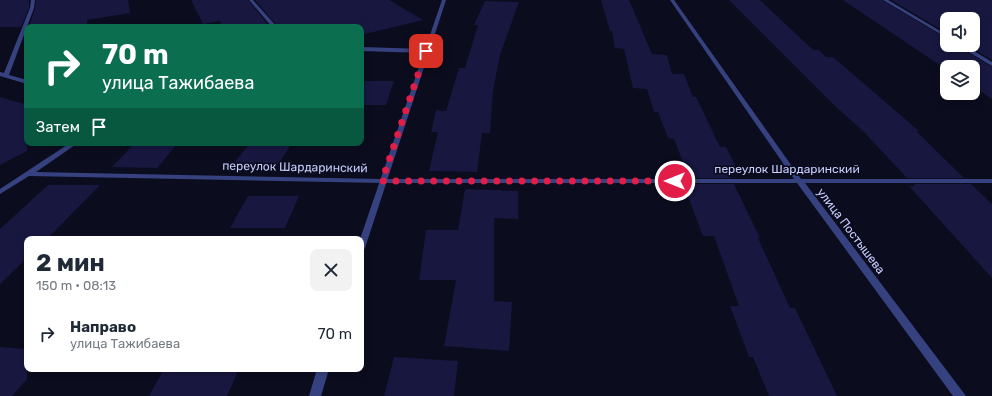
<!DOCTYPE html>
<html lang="ru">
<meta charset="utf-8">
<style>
body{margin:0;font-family:Rubik,sans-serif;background:#f2f2f3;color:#1f2937;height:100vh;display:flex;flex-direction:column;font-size:15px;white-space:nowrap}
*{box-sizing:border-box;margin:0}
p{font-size:13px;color:#747a83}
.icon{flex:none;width:22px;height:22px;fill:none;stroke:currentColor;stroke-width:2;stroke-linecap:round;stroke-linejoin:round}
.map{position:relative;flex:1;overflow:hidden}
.panel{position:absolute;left:24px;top:236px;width:340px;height:136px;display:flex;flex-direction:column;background:#fff;border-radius:8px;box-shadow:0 2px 6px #0003}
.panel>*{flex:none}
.banner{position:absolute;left:24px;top:24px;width:340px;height:122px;border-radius:8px;box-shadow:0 2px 6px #0003;background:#0b6e4f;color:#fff;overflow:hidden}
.controls{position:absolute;left:940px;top:12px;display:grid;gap:8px}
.controls a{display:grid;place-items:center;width:40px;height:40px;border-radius:8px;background:#fff;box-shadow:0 2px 6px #0003;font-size:20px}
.pin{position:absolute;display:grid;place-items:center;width:34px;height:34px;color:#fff;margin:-17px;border-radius:8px;box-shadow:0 2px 6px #0006}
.me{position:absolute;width:44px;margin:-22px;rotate:270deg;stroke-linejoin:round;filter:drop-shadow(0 0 3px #0008)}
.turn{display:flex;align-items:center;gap:14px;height:84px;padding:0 12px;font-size:18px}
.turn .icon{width:52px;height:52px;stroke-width:2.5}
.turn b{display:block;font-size:28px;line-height:34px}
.then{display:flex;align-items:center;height:38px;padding:0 12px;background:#0003;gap:8px;font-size:15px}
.round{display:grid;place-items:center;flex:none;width:42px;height:42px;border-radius:8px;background:#f2f2f3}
.headline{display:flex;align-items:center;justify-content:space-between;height:68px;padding:0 12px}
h1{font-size:24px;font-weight:700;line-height:30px}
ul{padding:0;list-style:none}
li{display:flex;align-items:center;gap:12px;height:60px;padding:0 12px}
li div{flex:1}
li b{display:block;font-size:15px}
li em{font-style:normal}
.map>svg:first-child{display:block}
.building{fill:#171740}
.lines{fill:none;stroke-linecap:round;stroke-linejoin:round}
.minor{fill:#35427f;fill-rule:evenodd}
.tertiary{fill:#35427f;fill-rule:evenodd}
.route{stroke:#e11d48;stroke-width:7;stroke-dasharray:0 12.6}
.labels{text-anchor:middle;stroke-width:3.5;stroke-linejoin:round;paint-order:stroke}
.street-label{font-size:12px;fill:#c9ceff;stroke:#0b0c1e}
</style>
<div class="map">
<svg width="992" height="396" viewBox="0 0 992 396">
<rect width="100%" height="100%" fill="#0b0c1e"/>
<g class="building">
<polygon points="0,0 29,0 29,8 21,27 0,27"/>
<polygon points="36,0 128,0 130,13 87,20 88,27 29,27 35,9"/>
<polygon points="191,0 248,0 270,27 223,27 220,21 203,24"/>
<polygon points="255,0 389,0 423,20 361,35 361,27 278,27"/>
<polygon points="601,0 629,0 652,54 667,55 672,74 684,74 693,97 696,97 720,147 726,147 738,171 727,170 730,178 689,178 674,139 668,138 658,112 654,112 647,89 633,88 624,49 615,48 612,31 610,31"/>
<polygon points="729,0 760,0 813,50 819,50 826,57 833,57 919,131 916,131 964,178 907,178 863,131 836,107"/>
<polygon points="843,0 882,0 947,39 947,45 956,45 992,67 992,99 973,86 973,67 947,67 947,70"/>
<polygon points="891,0 992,0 992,60 967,45 973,45 973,19 947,19 947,33"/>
<polygon points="485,1 519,2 500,55 493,91 490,133 482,133 477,172 429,171 438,132 431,132 436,110 446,111 459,68 465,68 478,25 474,25"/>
<polygon points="365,81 394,81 386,105 361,105 361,91"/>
<polygon points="0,97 27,105 27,151 0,165"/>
<polygon points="135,143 178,143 157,168 112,167"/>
<polygon points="250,143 292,143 275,169 231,167"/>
<polygon points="692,184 734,184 760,238 758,238 790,308 795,308 837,396 769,396 753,357 749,357 730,306 739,306 714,236 703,236 686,191 695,191"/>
<polygon points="914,184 971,184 992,204 992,278 909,186 915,186"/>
<polygon points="48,185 100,185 47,239 27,239 27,258 0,284 0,229"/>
<polygon points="465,189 518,191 518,219 494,218 494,301 512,302 509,351 444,346 456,280 419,280 426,230 458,230"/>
<polygon points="248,196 299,196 285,228 230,228"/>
<polygon points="0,347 27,349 27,379 12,396 0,396"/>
<polygon points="394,357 458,361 454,396 384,396"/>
<polygon points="164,369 239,369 227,396 149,396"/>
</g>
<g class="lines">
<g class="minor">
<polygon points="31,0 35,0 34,8 9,75 27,80 27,84 0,76 0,72 4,73 30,8"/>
<polygon points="249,0 253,0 277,27 272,27"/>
<polygon points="670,0 674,0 801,179 992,179 992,183 805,183 966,396 953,396 797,183 382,183 29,176 0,194 0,189 70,143 78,143 36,172 382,179 794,179"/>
<polygon points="883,0 888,0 947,35 947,38"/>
<polygon points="957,45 964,45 992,62 992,66"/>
<polygon points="361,47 426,49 429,51 426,53 361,51"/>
</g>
<g class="tertiary">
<polygon points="442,0 446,0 365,248 364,250 361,251 361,239 360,239"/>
<polygon points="317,369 329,369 321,396 309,396"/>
</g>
</g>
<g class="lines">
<polyline class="route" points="426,51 382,181 675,181"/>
</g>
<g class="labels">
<g class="street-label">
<text transform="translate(295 167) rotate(1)" y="4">переулок Шардаринский</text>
<text x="787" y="173">переулок Шардаринский</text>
<text transform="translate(851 231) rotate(53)" y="4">улица Постышева</text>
</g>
</g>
</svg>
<div class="controls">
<a><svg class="icon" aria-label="sound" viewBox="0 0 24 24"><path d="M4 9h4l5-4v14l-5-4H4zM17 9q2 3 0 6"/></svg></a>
<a><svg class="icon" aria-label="layers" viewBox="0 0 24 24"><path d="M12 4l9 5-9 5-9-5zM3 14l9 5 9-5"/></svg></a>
</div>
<div class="pin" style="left:426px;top:51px;background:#d93025"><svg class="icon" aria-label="arrive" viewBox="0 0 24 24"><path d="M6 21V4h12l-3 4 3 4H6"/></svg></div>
<svg class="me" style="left:675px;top:181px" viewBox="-20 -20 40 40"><circle r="17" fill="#e11d48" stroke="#fff" stroke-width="3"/><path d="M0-11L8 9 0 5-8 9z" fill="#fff"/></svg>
<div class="banner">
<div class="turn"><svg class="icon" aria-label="right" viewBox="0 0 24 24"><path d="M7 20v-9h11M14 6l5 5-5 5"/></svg><div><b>70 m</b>улица Тажибаева</div></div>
<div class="then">Затем<svg class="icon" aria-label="arrive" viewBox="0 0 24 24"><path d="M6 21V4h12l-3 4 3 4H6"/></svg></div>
</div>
<section class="panel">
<div class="headline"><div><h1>2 мин</h1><p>150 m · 08:13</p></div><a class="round"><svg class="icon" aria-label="close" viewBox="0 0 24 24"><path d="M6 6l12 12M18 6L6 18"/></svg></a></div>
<ul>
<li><svg class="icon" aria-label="right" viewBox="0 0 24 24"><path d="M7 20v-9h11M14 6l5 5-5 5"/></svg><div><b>Направо</b><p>улица Тажибаева</p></div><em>70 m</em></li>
</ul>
</section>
</div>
